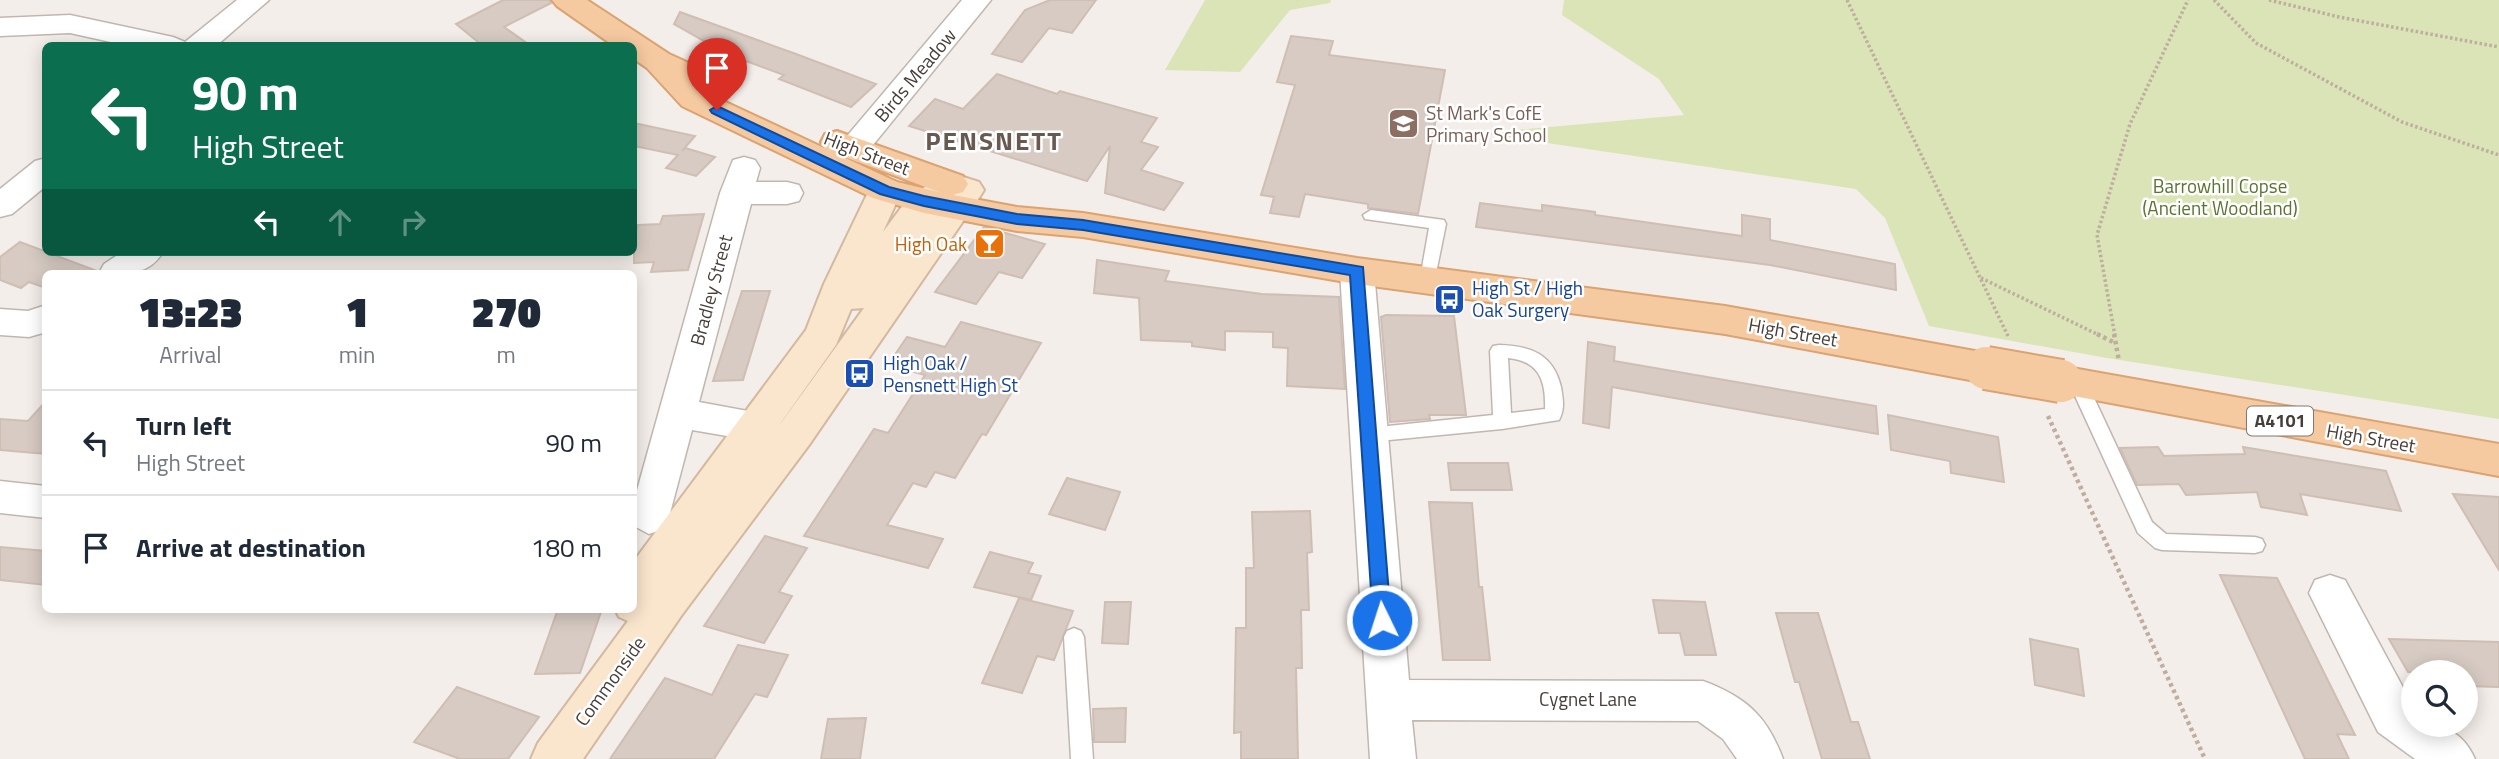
<!DOCTYPE html>
<style>
body{margin:0;font-family:"Titillium Web",sans-serif;background:#f6f6f7;color:#1f2937;height:100vh;display:flex;flex-direction:column;font-size:26px;white-space:nowrap}
*{box-sizing:border-box;margin:0}
p{font-size:23px;color:#747a83}
.icon{flex:none;width:38px;height:38px;fill:none;stroke:currentColor;stroke-width:2;stroke-linecap:round;stroke-linejoin:round}
.map{position:relative;flex:1;overflow:hidden}
.drawer{position:absolute;left:42px;top:270px;width:595px;height:343px;display:flex;flex-direction:column;background:#fff;border-radius:10px;box-shadow:0 4px 18px #0003}
.drawer>*{flex:none}
.hud{position:absolute;left:42px;top:42px;width:595px;height:214px;border-radius:10px;box-shadow:0 4px 18px #0003;background:#0b6e4f;color:#fff;overflow:hidden}
.controls{position:absolute;left:2401px;top:660px;display:grid;gap:14px}
.controls a{display:grid;place-items:center;width:77px;height:77px;border-radius:50%;background:#fff;box-shadow:0 4px 18px #0003;font-size:35px}
.pin{position:absolute;display:grid;place-items:center;width:60px;height:60px;color:#fff;margin:-72px -30px;border-radius:50% 50% 50% 0;rotate:-45deg;box-shadow:0 0 7px #0007}
.pin .icon{rotate:45deg}
.me{position:absolute;width:77px;margin:-38px;rotate:356deg;stroke-linejoin:round;filter:drop-shadow(0 0 5px #0008)}
.turn{display:flex;align-items:center;gap:24px;height:147px;padding:0 35px;font-size:32px}
.turn .icon{width:91px;height:91px;stroke-width:2.5}
.turn b{display:block;font-size:49px;line-height:60px}
.lanes{display:flex;align-items:center;height:66px;padding:0 35px;background:#0003;justify-content:center;gap:35px;direction:ltr}
.lanes .off{opacity:.35}
.eta{display:flex;justify-content:space-evenly;align-items:center;height:119px;text-align:center}
.eta b{font-size:42px;font-weight:800;line-height:49px}
ul{padding:0;list-style:none}
li{display:flex;align-items:center;gap:21px;height:105px;padding:0 35px;border-top:2px solid #e0e1e3}
li div{flex:1}
li b{display:block;font-size:26px}
li em{font-style:normal}
.map>svg:first-child{display:block}
.green{fill:#dae4b6}
.building{fill:#d7cbc3;stroke:#cfbeb4;stroke-width:2}
.lines{fill:none;stroke-linecap:round;stroke-linejoin:round}
.lane-casing{stroke:#c1b7b0;stroke-width:3}
.street-casing{stroke:#c1b7b0;stroke-width:3}
.secondary-casing{stroke:#d2b99f;stroke-width:4}
.primary-casing{stroke:#daa371;stroke-width:4}
.path-far1{stroke:#bfada0;stroke-width:3.5;stroke-dasharray:2.5 2.5;stroke-linecap:butt}
.path{stroke:#bfada0;stroke-width:4.5;stroke-dasharray:3.5 3.5;stroke-linecap:butt}
.lane{fill:#fff;fill-rule:evenodd}
.street{fill:#fff;fill-rule:evenodd}
.secondary{fill:#fae5cd;fill-rule:evenodd}
.primary{fill:#f6caa1;fill-rule:evenodd}
.primary-bridge-casing{stroke:#daa371;stroke-width:46;stroke-linecap:butt}
.primary-bridge{stroke:#f6caa1;stroke-width:42}
.route{fill:#1a73e8;stroke:#114b97;stroke-width:2}
.labels{text-anchor:middle;stroke-width:5;stroke-linejoin:round;paint-order:stroke}
.shield{fill:#fff;stroke:#7e7874;stroke-width:2}
.shield-label{font-size:18px;font-weight:bold;fill:#473e39}
.street-label{font-size:19px;fill:#473e39;stroke:#fff}
.education-label{font-size:19px;fill:#785e54;stroke:#fff;text-anchor:start}
.park-label{font-size:19px;fill:#5a7430;stroke:#fff}
.food-label{font-size:19px;fill:#c56008;stroke:#fff;text-anchor:end}
.transit-label{font-size:19px;fill:#164399;stroke:#fff;text-anchor:start}
.district-label{font-size:26px;font-weight:bold;letter-spacing:2px;fill:#695a51;stroke:#fff}
</style>
<div class="map">
<svg width="2499" height="759" viewBox="0 0 2499 759">
<rect width="100%" height="100%" fill="#f4eeea"/>
<g class="green">
<polygon points="1205,0 1331,0 1330,3 1290,10 1240,72 1165,70"/>
<polygon points="1564,0 2499,0 2499,419 2107,358 1929,326 1885,218 1856,189 1481,133 1684,115 1659,79 1562,15"/>
</g>
<g class="building">
<polygon points="503,0 549,0 551,3 504,27 531,46 483,46 456,24"/>
<polygon points="1050,0 1096,0 1072,33 1049,28 1022,62 992,54 1025,10"/>
<polygon points="680,12 796,54 876,84 851,107 779,79 784,75 727,54 674,24"/>
<polygon points="1291,36 1333,41 1329,55 1445,70 1418,214 1368,208 1368,204 1305,194 1299,217 1270,213 1274,197 1261,195 1295,85 1277,82"/>
<polygon points="997,74 1057,94 1060,91 1157,118 1141,142 1158,147 1141,170 1183,183 1164,210 1105,193 1110,146 1087,181 909,126 935,99 963,109"/>
<polygon points="634,123 695,136 682,151 685,148 715,157 696,176 666,168 678,155 634,146"/>
<polygon points="1480,203 1542,211 1542,205 1595,212 1595,215 1742,236 1742,215 1770,219 1770,240 1895,264 1896,290 1770,265 1476,227"/>
<polygon points="704,214 688,270 651,272 654,262 634,263 634,239 638,225 660,224 663,216"/>
<polygon points="984,227 1045,244 1022,278 999,272 976,304 935,292"/>
<polygon points="20,242 97,271 96,273 46,273 46,288 29,282 21,288 0,280 0,257"/>
<polygon points="1097,260 1169,271 1165,281 1262,294 1339,297 1345,389 1287,386 1288,348 1273,347 1273,332 1225,331 1225,350 1192,346 1192,342 1141,340 1139,298 1094,293"/>
<polygon points="742,291 770,291 743,380 713,381"/>
<polygon points="1386,315 1454,316 1466,415 1429,415 1430,419 1390,422 1381,317"/>
<polygon points="961,322 1041,343 986,435 982,434 955,478 935,472 926,487 913,483 887,525 943,539 928,568 804,536 874,429 888,433 925,375 888,365 907,337 945,347"/>
<polygon points="1588,342 1615,347 1614,361 1876,406 1878,434 1612,387 1609,428 1583,423"/>
<polygon points="46,401 46,454 0,450 0,419 28,421"/>
<polygon points="1888,415 1998,437 2004,482 1951,473 1950,461 1891,450"/>
<polygon points="2158,447 2164,456 2245,454 2243,447 2386,471 2401,511 2300,494 2307,515 2261,507 2257,492 2186,495 2179,484 2137,485 2120,448"/>
<polygon points="1448,463 1508,463 1512,490 1451,490"/>
<polygon points="1067,478 1120,492 1105,530 1049,514"/>
<polygon points="2453,494 2499,497 2499,570 2474,529"/>
<polygon points="1429,502 1472,503 1479,587 1482,587 1490,660 1443,660"/>
<polygon points="1310,511 1312,552 1307,553 1309,610 1301,610 1302,668 1296,668 1298,759 1241,759 1241,732 1234,733 1236,628 1246,628 1246,568 1254,568 1252,512"/>
<polygon points="765,536 807,548 779,592 792,596 764,643 704,626"/>
<polygon points="0,547 46,551 46,585 0,580"/>
<polygon points="990,552 1033,563 1028,573 1041,576 1031,600 974,587"/>
<polygon points="2220,575 2277,578 2355,735 2337,734 2349,759 2305,759"/>
<polygon points="1019,598 1073,611 1054,660 1037,656 1022,693 982,683"/>
<polygon points="1653,600 1705,602 1716,655 1685,655 1680,633 1659,633"/>
<polygon points="1105,602 1131,602 1128,644 1102,643"/>
<polygon points="558,609 602,609 580,673 535,674"/>
<polygon points="1776,613 1818,613 1851,722 1858,722 1870,759 1822,759 1799,682 1795,682"/>
<polygon points="2030,639 2078,649 2084,696 2035,685"/>
<polygon points="2389,639 2499,642 2499,687 2466,686 2466,672 2408,672"/>
<polygon points="738,645 788,655 767,697 755,694 714,759 610,759 665,678 712,695"/>
<polygon points="457,687 539,717 508,759 460,759 414,742"/>
<polygon points="1126,708 1125,742 1094,742 1093,709"/>
<polygon points="866,718 860,759 821,759 828,719"/>
</g>
<g class="lines">
<defs>
<g id="lane">
<polygon points="1371,210 1444,220 1446,224 1434,283 1428,285 1420,279 1429,228 1365,219 1363,215"/>
<path d="M1499,345C1531,346 1553,354 1561,387C1563,399 1565,409 1559,420L1502,429L1369,442L1363,440L1360,435L1363,430L1369,428L1493,415L1490,351L1493,346ZM1508,358C1539,361 1546,380 1545,409L1511,413Z"/>
<polygon points="2079,378 2085,380 2088,385 2152,522 2166,534 2255,537 2262,539 2265,545 2262,551 2255,553 2162,550 2155,548 2138,533 2070,385 2073,380"/>
<polygon points="1074,628 1081,631 1084,637 1093,759 1071,759 1064,637 1067,631"/>
</g>
<g id="street">
<polygon points="237,0 269,0 216,46 129,46 70,33 0,36 0,18 70,15 173,37 185,42"/>
<polygon points="962,0 991,0 864,156 853,159 842,156 837,149 842,142"/>
<polygon points="744,157 755,160 760,168 756,182 787,182 799,185 803,193 799,201 787,204 751,204 699,402 769,415 775,426 769,437 756,441 692,430 669,517 663,529 649,534 634,526 634,501 720,193 733,160"/>
<polygon points="46,158 46,186 12,214 0,217 0,189 35,161"/>
<path d="M122,252H163C148,277 125,273 99,273L104,264Z"/>
<path d="M1357,259L1369,262L1374,271L1409,680L1703,681C1746,697 1767,716 1783,759H1737L1723,739L1698,721L1412,720L1416,759H1370L1340,271L1345,262Z"/>
<polygon points="46,305 46,332 29,337 0,335 0,309 28,311"/>
<polygon points="0,481 46,486 46,518 0,513"/>
<path d="M2330,575L2345,580L2413,706V724C2442,724 2462,730 2475,759H2415L2378,732L2309,593L2315,580Z"/>
</g>
<path id="secondary" d="M954,174L979,182L984,190L979,198L809,445L681,616L583,759H531L538,743L628,621L619,617L615,609H634V561L806,330L824,284L873,182L885,178L897,182L902,190L883,232L912,193ZM864,308L781,423L780,424L836,345L851,309Z"/>
<g id="primary">
<path d="M552,0H587L669,54L691,64L696,71L691,78L704,92L824,148L821,142L825,134L837,131L963,176L968,184L963,192L953,195L1017,207L1083,213L1357,258L1725,306L1986,353L2000,358L2005,368L2000,378L1986,383L1725,334L1357,284L1083,237L1017,231L924,213L873,198L682,106L647,68L634,59V46H614L557,6ZM839,155L939,192L897,182Z"/>
<polygon points="2061,366 2499,444 2499,476 2047,391 2042,381 2047,371"/>
</g>
</defs>
<use href="#lane" class="lane-casing"/>
<use href="#street" class="street-casing"/>
<use href="#secondary" class="secondary-casing"/>
<use href="#primary" class="primary-casing"/>
<g class="path-far1">
<polyline points="1847,0 2008,336"/>
<polyline points="2214,0 2256,43 2402,122 2499,155"/>
<polyline points="2269,0 2339,17 2499,47"/>
<polyline points="1981,278 2101,336"/>
<polyline points="2115,336 2097,235 2130,124 2188,0"/>
</g>
<g class="path">
<polyline points="2097,334 2115,343"/>
<polyline points="2114,334 2119,361"/>
<polyline points="2048,416 2205,759"/>
</g>
<use href="#lane" class="lane"/>
<use href="#street" class="street"/>
<use href="#secondary" class="secondary"/>
<use href="#primary" class="primary"/>
<defs>
<polyline id="primary-bridge" points="1986,368 2061,381"/>
</defs>
<use href="#primary-bridge" class="primary-bridge-casing"/>
<use href="#primary-bridge" class="primary-bridge"/>
</g>
<polygon class="route" points="717,106 889,187 924,196 1017,214 1083,220 1363,267 1391,620 1389,626 1382,628 1376,626 1373,620 1350,275 1083,230 1017,224 924,206 880,194 712,113 710,110"/>
<defs>
<symbol id="school-square" viewBox="-11 -11 22 22"><rect x="-9" y="-9" width="18" height="18" rx="4" fill="#8d6e63" stroke="#fff"/><path d="M0-5L7-2L0 1L-7-2ZM-4 1L0 2.5L4 1V4Q0 6-4 4Z" fill="#fff"/></symbol>
<symbol id="bar-square" viewBox="-11 -11 22 22"><rect x="-9" y="-9" width="18" height="18" rx="4" fill="#e8710a" stroke="#fff"/><path d="M-6-5H6L.8 .8V4.5H3.5V6h-7V4.5H-.8V.8Z" fill="#fff"/></symbol>
<symbol id="bus-square" viewBox="-11 -11 22 22"><rect x="-9" y="-9" width="18" height="18" rx="4" fill="#1a4fb4" stroke="#fff"/><path d="M-5-6H5V4H4V6H2V4H-2V6H-4V4H-5ZM-3.5-4V0h7V-4ZM-3.5 1.2v1.5H-2V1.2ZM2 1.2v1.5H3.5V1.2Z" fill="#fff"/></symbol>
</defs>
<g fill-rule="evenodd">
<use href="#school-square" x="1386" y="106" width="35" height="35"/>
<use href="#bar-square" x="972" y="226" width="35" height="35"/>
<use href="#bus-square" x="1432" y="282" width="35" height="35"/>
<use href="#bus-square" x="842" y="356" width="35" height="35"/>
</g>
<g class="labels">
<rect class="shield" x="2247" y="406.5" width="66" height="29" rx="5"/>
<g class="shield-label">
<text x="2280" y="427">A4101</text>
</g>
<g class="street-label">
<text transform="translate(915 75) rotate(-50)" y="7">Birds Meadow</text>
<text transform="translate(867 153) rotate(21)" y="7">High Street</text>
<text transform="translate(711 290) rotate(-75)" y="7">Bradley Street</text>
<text transform="translate(1793 332) rotate(10)" y="7">High Street</text>
<text transform="translate(2371 438) rotate(10)" y="7">High Street</text>
<text transform="translate(610 681) rotate(-54)" y="7">Commonside</text>
<text x="1588" y="706">Cygnet Lane</text>
</g>
<g class="education-label">
<text x="1426" y="120">St Mark's CofE<tspan x="1426" dy="22">Primary School</tspan></text>
</g>
<g class="park-label">
<text x="2220" y="193">Barrowhill Copse<tspan x="2220" dy="22">(Ancient Woodland)</tspan></text>
</g>
<g class="food-label">
<text x="967" y="251">High Oak</text>
</g>
<g class="transit-label">
<text x="1472" y="295">High St / High<tspan x="1472" dy="22">Oak Surgery</tspan></text>
<text x="883" y="370">High Oak /<tspan x="883" dy="22">Pensnett High St</tspan></text>
</g>
<g class="district-label">
<text x="994" y="150">PENSNETT</text>
</g>
</g>
</svg>
<div class="controls">
<a><svg class="icon" aria-label="search" viewBox="0 0 24 24"><circle cx="10" cy="10" r="6"/><path d="M15 15l6 6"/></svg></a>
</div>
<div class="pin" style="left:717px;top:110px;background:#d93025"><svg class="icon" aria-label="arrive" viewBox="0 0 24 24"><path d="M6 21V4h12l-3 4 3 4H6"/></svg></div>
<svg class="me" style="left:1382px;top:620px" viewBox="-20 -20 40 40"><circle r="17" fill="#1a73e8" stroke="#fff" stroke-width="3"/><path d="M0-11L8 9 0 5-8 9z" fill="#fff"/></svg>
<div class="hud">
<div class="turn"><svg class="icon" aria-label="left" viewBox="0 0 24 24"><path d="M17 20v-9H6M10 6l-5 5 5 5"/></svg><div><b>90 m</b>High Street</div></div>
<div class="lanes"><svg class="icon" aria-label="left" viewBox="0 0 24 24"><path d="M17 20v-9H6M10 6l-5 5 5 5"/></svg><svg class="icon off" aria-label="ahead" viewBox="0 0 24 24"><path d="M12 20V5M6 11l6-6 6 6"/></svg><svg class="icon off" aria-label="right" viewBox="0 0 24 24"><path d="M7 20v-9h11M14 6l5 5-5 5"/></svg></div>
</div>
<section class="drawer">
<div class="eta">
<div><b>13:23</b><p>Arrival</p></div>
<div><b>1</b><p>min</p></div>
<div><b>270</b><p>m</p></div>
</div>
<ul>
<li><svg class="icon" aria-label="left" viewBox="0 0 24 24"><path d="M17 20v-9H6M10 6l-5 5 5 5"/></svg><div><b>Turn left</b><p>High Street</p></div><em>90 m</em></li>
<li><svg class="icon" aria-label="arrive" viewBox="0 0 24 24"><path d="M6 21V4h12l-3 4 3 4H6"/></svg><div><b>Arrive at destination</b></div><em>180 m</em></li>
</ul>
</section>
</div>
